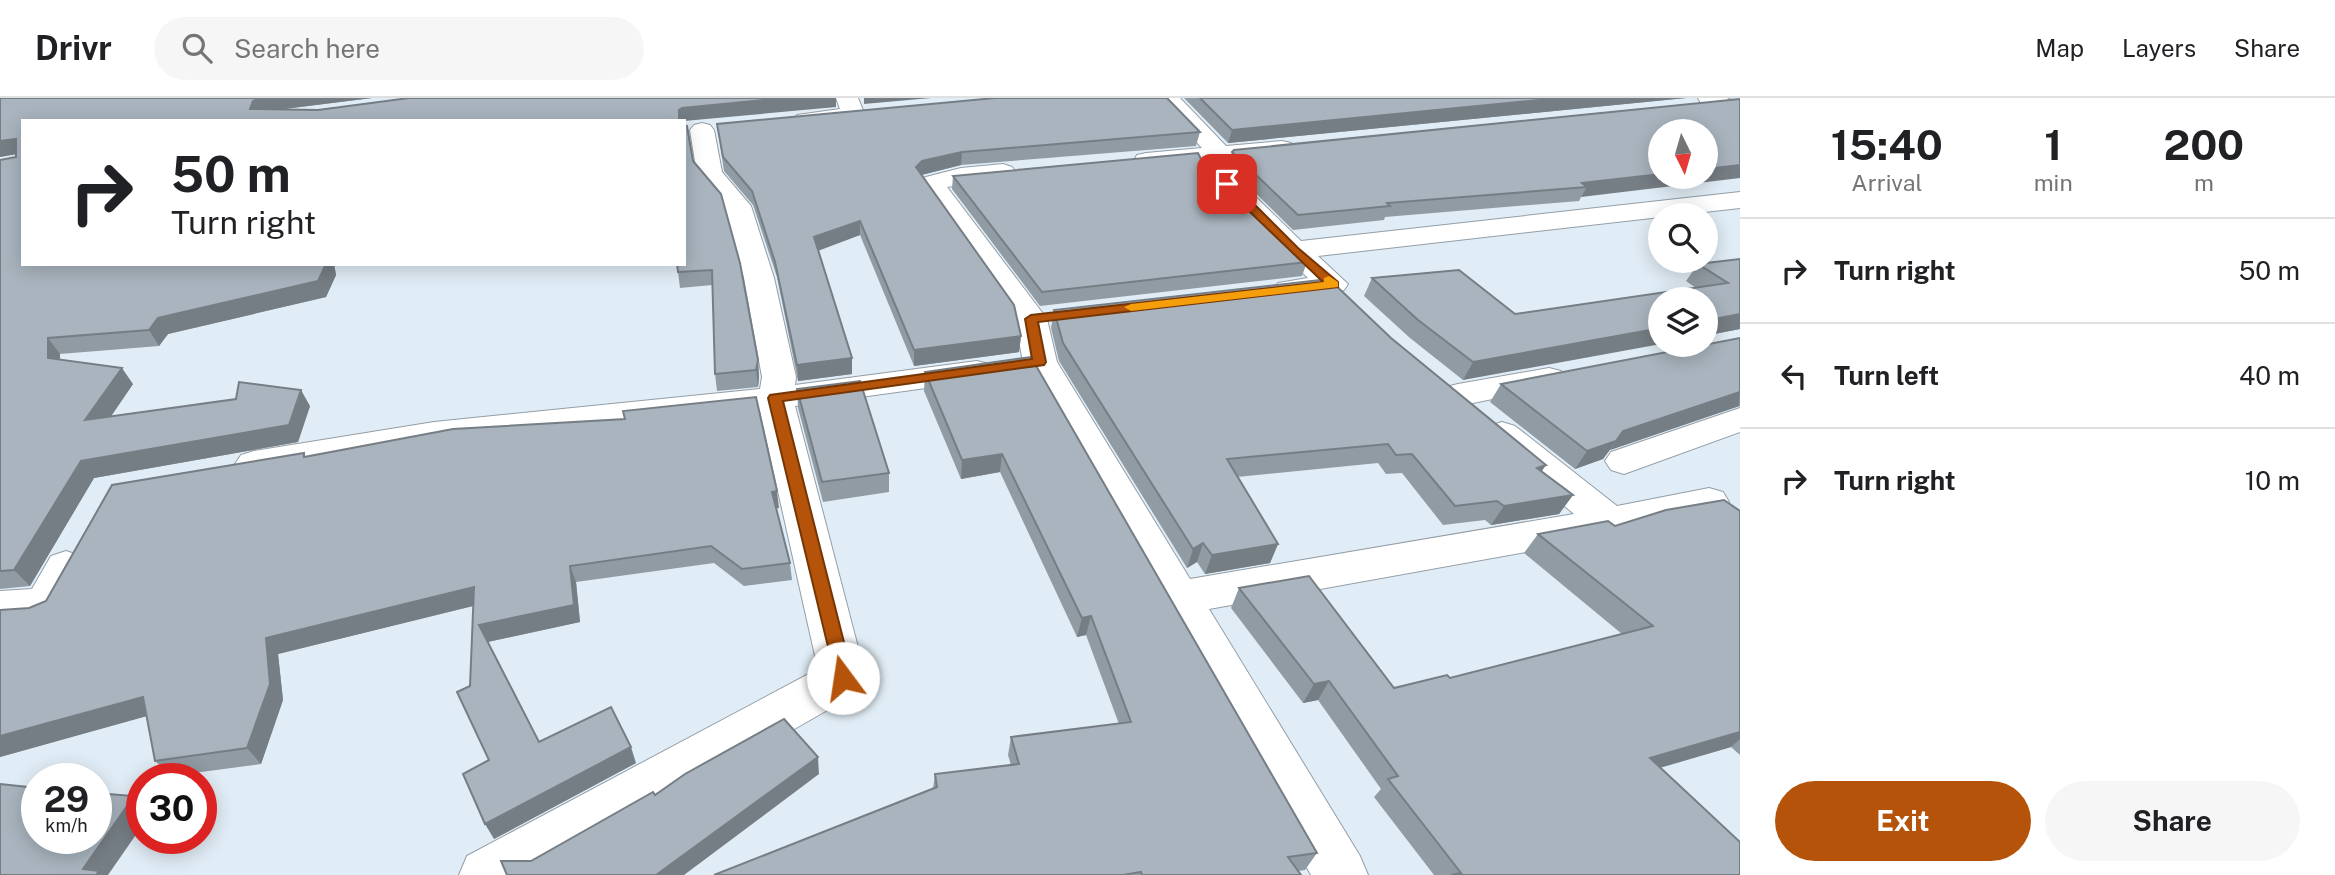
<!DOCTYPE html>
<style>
body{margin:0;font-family:"Public Sans",sans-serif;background:#f6f6f6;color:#202124;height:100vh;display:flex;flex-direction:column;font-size:26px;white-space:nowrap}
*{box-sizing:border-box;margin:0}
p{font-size:23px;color:#757577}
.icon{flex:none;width:38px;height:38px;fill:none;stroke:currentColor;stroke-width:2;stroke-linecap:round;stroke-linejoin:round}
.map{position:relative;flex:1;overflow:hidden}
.details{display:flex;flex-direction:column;background:#fff;width:595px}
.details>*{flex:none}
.banner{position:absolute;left:21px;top:21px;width:665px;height:147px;border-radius:0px;box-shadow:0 4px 18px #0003;background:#fff;color:#202124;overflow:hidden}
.needle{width:46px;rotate:175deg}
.tools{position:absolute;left:1648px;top:21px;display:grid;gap:14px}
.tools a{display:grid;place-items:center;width:70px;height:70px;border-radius:50%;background:#fff;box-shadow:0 4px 18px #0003;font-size:35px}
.speed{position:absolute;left:21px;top:665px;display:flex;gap:14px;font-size:35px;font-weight:700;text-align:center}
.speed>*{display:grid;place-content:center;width:91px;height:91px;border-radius:50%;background:#fff;box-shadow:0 4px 18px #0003;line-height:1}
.speed small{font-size:18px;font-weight:400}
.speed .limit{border:10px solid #d22;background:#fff;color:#111}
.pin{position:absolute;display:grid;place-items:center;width:60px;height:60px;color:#fff;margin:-30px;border-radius:14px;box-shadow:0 4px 10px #0006}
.me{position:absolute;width:77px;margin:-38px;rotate:346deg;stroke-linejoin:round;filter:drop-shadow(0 0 5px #0008)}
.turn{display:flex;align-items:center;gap:24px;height:147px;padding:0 35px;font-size:32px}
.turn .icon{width:91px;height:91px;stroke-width:2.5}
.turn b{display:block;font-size:49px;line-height:60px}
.eta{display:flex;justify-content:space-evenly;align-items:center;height:119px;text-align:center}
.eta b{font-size:42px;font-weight:700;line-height:49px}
.primary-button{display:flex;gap:14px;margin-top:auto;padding:14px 35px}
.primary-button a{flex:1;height:80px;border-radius:42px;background:#b45309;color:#fff;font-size:28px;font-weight:700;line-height:80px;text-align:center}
.primary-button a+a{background:#f6f6f6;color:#202124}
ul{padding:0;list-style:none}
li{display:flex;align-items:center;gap:21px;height:105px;padding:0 35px;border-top:2px solid #e0e0e0}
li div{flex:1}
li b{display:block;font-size:26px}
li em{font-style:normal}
header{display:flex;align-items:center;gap:42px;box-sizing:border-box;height:98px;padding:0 35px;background:#fff;border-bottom:2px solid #e0e0e0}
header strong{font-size:33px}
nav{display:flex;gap:38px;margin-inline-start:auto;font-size:24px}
.search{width:490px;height:63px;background:#f6f6f6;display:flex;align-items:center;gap:18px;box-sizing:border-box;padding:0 24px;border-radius:38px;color:#757577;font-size:26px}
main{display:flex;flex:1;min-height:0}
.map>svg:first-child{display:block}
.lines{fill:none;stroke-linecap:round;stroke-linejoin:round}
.street-casing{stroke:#939ea7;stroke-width:2}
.street{fill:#fff;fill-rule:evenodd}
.wall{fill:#919ba3}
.shaded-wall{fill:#767e85}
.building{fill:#a9b4be;stroke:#767e85;stroke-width:2}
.route{fill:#b45309;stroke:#753606;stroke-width:2}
.slow{fill:#f59e0b}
</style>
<header>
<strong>Drivr</strong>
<div class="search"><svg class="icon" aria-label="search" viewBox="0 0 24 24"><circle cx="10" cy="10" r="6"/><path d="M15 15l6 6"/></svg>Search here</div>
<nav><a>Map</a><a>Layers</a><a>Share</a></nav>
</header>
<main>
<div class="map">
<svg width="1740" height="777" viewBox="0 0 1740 777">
<rect width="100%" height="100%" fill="#e1edf6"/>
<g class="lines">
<defs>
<g id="street">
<polygon points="836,0 858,0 865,17 862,22 805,29 797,27 793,22 797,17 840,11"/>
<path d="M1156,0H1180L1226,48L1282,43L1291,45L1294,50L1291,55L1229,62L1224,68L1301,143L1740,94V110L1318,158L1348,186L1344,192C1324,197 1298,202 1278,197L1274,191L1278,185L1308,180L1201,74L1197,69L1201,65L1146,69L1137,67L1134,62L1137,57L1146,55L1202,50Z"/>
<polygon points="1698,0 1727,0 1740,6 1740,22 1701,5"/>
<polygon points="702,25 710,27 714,32 722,74 751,108 774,180 796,279 795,287 977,263 989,266 994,273 989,280 977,283 795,308 866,580 859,594 539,777 459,777 467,758 818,571 760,313 434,348 254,379 241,375 235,366 241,357 254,353 434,324 760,291 762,279 744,180 725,110 697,76 690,32 694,27"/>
<polygon points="1003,66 1012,69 1016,74 1012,79 947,89 1047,221 1057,264 1190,481 1574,416 1489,344 1484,336 1489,328 1502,324 1515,328 1617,408 1709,390 1723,394 1729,404 1723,414 1709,418 1610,438 1602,436 1587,443 1209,511 1360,758 1368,777 1311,777 1023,264 1015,221 918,85 922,80 961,70"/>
<polygon points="1549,270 1561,273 1566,280 1561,287 1458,308 1446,305 1441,297 1446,289 1458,286"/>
<polygon points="1740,310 1740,334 1624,376 1611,372 1605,363 1611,354"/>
<polygon points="66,453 81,458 87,469 60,519 45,524 0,527 0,493 32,491 51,458"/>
</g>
</defs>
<use href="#street" class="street-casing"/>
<use href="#street" class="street"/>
</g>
<g class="wall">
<polygon points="0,0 372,0 284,11 318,12 409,0 836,0 836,9 23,23 23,166 334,166 336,177 326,199 168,236 159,248 60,256 60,262 133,286 111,318 310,308 298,344 94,380 30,488 0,491 0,62 16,59 16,56 0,59"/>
<polygon points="1184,0 1686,0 1228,45"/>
<polygon points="1740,1 1581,99 1579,103 1385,119 1384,122 1293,132 1228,68 1232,54"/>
<polygon points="717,26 1200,34 1196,48 961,67 922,77 1021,238 1019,254 914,268 860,137 818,153 852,276 798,283 777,179 753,107 724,73"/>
<polygon points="693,63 758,262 759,279 758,289 717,293 715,276 712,187 680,190 678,174"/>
<polygon points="953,78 1307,164 1302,178 1040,208 952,91"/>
<polygon points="1740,161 1740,231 1709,237 1706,240 1706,201 1463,282 1410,240 1364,198 1372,180 1515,216 1696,190 1686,183 1698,166"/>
<polygon points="1054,212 1391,240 1542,373 1573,397 1559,416 1491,427 1485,422 1443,427 1402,375 1386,376 1378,365 1237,379 1278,446 1270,465 1205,476 1197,464 1187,470 1059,263 1051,230"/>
<polygon points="1740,240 1740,308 1610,352 1603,361 1575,371 1490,304 1501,286"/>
<polygon points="1031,259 1317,755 1305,772 1298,773 1301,777 714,777 933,691 935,676 1011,667 1008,657 1011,639 1119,626 1086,537 1077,539 1000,374 961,381 924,293 925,274"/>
<polygon points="797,291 889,375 889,394 823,404 798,310"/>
<polygon points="623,313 779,410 776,410 790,465 792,482 744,488 714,465 576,484 580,524 488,544 539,644 636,665 494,741 489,662 470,588 473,508 278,556 283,602 261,666 171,678 155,663 146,618 0,659 29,510 46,503 306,359 625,321"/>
<polygon points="1740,413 1740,657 1731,649 1660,670 1740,777 1434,777 1374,699 1381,691 1318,602 1303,605 1231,510 1239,490 1394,590 1450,580 1622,536 1524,455 1538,436"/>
</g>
<g class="shaded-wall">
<polygon points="261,0 372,0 268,13 250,11 253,3"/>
<polygon points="783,0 836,0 836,9 684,23 679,23 679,12 682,10"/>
<polygon points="864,0 931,0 864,6"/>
<polygon points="1560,0 1686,0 1228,45 1232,32"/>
<polygon points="16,41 23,55 0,59 0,43"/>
<polygon points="962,54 961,67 921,77 916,69 922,63"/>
<polygon points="1740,67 1740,80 1581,99 1587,89 1582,85 1661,76 1661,79 1706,79 1706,71"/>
<polygon points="860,123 860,137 814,154 814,139"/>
<polygon points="326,166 334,166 336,177 326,199 168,236 159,248 149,232 158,220"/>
<polygon points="1740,216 1740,231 1709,237 1717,227 1719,220"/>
<polygon points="1661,230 1661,246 1463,282 1473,264"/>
<polygon points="1021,238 1019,254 914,268 914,252"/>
<polygon points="48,240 60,256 60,277 48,260"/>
<polygon points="852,260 852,276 798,283 797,267"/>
<polygon points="758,262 759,279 758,289 756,272"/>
<polygon points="122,270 133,286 97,339 85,322"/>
<polygon points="301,292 310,308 298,344 94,380 30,488 14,472 81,363"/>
<polygon points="1740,294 1739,308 1610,352 1623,333"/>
<polygon points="1616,343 1603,361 1575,371 1587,353"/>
<polygon points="1002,356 1000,374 961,381 962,362"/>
<polygon points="1546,367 1534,385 1537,370"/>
<polygon points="777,393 779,410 773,411 772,394"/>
<polygon points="1573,397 1559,416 1491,427 1504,408"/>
<polygon points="1203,445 1197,464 1187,470 1193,451"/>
<polygon points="1278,446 1270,465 1205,476 1212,457"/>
<polygon points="570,468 576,484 580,524 487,544 479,527"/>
<polygon points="474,489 481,506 278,556 283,602 261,666 247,650 266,540"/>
<polygon points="1091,518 1086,537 1077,539 1082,520"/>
<polygon points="1329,583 1318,602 1303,605 1314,586"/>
<polygon points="143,599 158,615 0,659 0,638"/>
<polygon points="1740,634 1740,641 1731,649 1631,678 1650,660"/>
<polygon points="631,649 636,665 494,741 485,726"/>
<polygon points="818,659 819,676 684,777 656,777"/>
<polygon points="134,698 142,705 142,728 108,777 91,777 83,771"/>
</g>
<g class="building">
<polygon points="0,0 261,0 253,3 250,11 318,12 409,0 783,0 682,10 679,12 679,23 23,23 23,166 326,166 318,183 158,220 149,232 48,240 48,260 122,270 85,322 236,301 239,284 301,292 289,327 81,363 14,472 0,473 0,62 16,59 16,41 0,43"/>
<polygon points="995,0 1167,0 1200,34 962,54 922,63 916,69 1014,207 1021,238 914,252 860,123 814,139 852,260 797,267 775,164 752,93 723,59 717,26"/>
<polygon points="1200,0 1560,0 1232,32"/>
<polygon points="1740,1 1740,67 1706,71 1706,33 1661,33 1661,76 1582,85 1587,89 1387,105 1390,108 1298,117 1232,54 1234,52"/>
<polygon points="684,27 687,28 693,63 721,96 740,165 758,262 756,272 715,276 712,172 678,174 677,166 684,166"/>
<polygon points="1198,55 1202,63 1307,164 1042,194 953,78"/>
<polygon points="1740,161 1740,216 1719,220 1717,227 1706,227 1706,201 1661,201 1661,230 1473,264 1418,222 1372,180 1459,172 1515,216 1728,185 1698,166"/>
<polygon points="1329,181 1391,240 1546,367 1537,370 1573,397 1504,408 1497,403 1455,408 1412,356 1396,357 1388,346 1227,361 1278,446 1212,457 1203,445 1193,451 1063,245 1054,212"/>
<polygon points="1740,240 1740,294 1623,333 1616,343 1587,353 1501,286"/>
<polygon points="1031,259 1317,755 1288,759 1301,777 1142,777 1141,774 1123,777 714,777 937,689 935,676 1019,666 1011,639 1131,624 1091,518 1082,520 1002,356 962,362 925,274"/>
<polygon points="860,283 889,375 822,384 797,291"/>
<polygon points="756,299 777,393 772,394 790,465 742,471 711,448 570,468 574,507 479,527 539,644 611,609 631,649 485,726 463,676 489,662 457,594 470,588 474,489 266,540 270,586 247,650 155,663 143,599 0,638 0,512 29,510 46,503 112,387 304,355 304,359 453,331 625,321 623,313"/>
<polygon points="1724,402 1740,413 1740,634 1650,660 1740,744 1740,777 1451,777 1461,775 1388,681 1398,678 1329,583 1314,586 1239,490 1309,478 1394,590 1447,577 1450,580 1653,528 1538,436 1608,423 1615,428 1666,412"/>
<polygon points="784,621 818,659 656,777 507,777 501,763 531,763 653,694 655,697 685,676"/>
<polygon points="0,686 37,690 37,740 96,740 96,695 134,698 83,771 99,773 96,777 0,777"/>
</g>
<polygon class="route" points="1223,83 1231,83 1298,150 1338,184 1338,189 1038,224 1046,264 1044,267 783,303 853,580 850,586 843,588 837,586 768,300 770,297 1032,261 1025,221 1031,217 1323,184 1223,88"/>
<polygon class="slow" points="1329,178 1338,184 1338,189 1131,213 1124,209 1131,206 1324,184 1324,180"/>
</svg>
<div class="tools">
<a><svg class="needle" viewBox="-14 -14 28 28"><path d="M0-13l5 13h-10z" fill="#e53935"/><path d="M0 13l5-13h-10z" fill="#757577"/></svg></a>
<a><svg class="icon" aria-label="search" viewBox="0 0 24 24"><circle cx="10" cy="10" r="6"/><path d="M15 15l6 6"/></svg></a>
<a><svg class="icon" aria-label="layers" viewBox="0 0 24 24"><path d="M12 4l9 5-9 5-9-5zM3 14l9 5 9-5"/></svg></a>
</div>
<div class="speed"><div>29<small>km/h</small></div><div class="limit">30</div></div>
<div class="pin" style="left:1227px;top:86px;background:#d93025"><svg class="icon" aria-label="arrive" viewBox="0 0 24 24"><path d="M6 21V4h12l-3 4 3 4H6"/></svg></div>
<svg class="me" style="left:843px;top:580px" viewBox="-20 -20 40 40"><circle r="19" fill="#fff"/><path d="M0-13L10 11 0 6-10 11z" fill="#b45309"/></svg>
<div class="banner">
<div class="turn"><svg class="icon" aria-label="right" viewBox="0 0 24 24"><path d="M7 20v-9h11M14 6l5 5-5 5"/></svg><div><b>50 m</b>Turn right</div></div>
</div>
</div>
<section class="details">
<div class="eta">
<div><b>15:40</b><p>Arrival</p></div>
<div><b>1</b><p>min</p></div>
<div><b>200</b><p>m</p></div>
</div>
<ul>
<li><svg class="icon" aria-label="right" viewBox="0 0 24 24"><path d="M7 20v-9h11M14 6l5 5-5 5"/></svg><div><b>Turn right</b></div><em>50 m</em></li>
<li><svg class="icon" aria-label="left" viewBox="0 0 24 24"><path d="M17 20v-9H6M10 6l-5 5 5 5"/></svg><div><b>Turn left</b></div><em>40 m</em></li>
<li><svg class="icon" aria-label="right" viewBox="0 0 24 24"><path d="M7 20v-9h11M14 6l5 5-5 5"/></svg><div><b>Turn right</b></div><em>10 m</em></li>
</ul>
<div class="primary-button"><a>Exit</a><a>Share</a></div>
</section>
</main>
